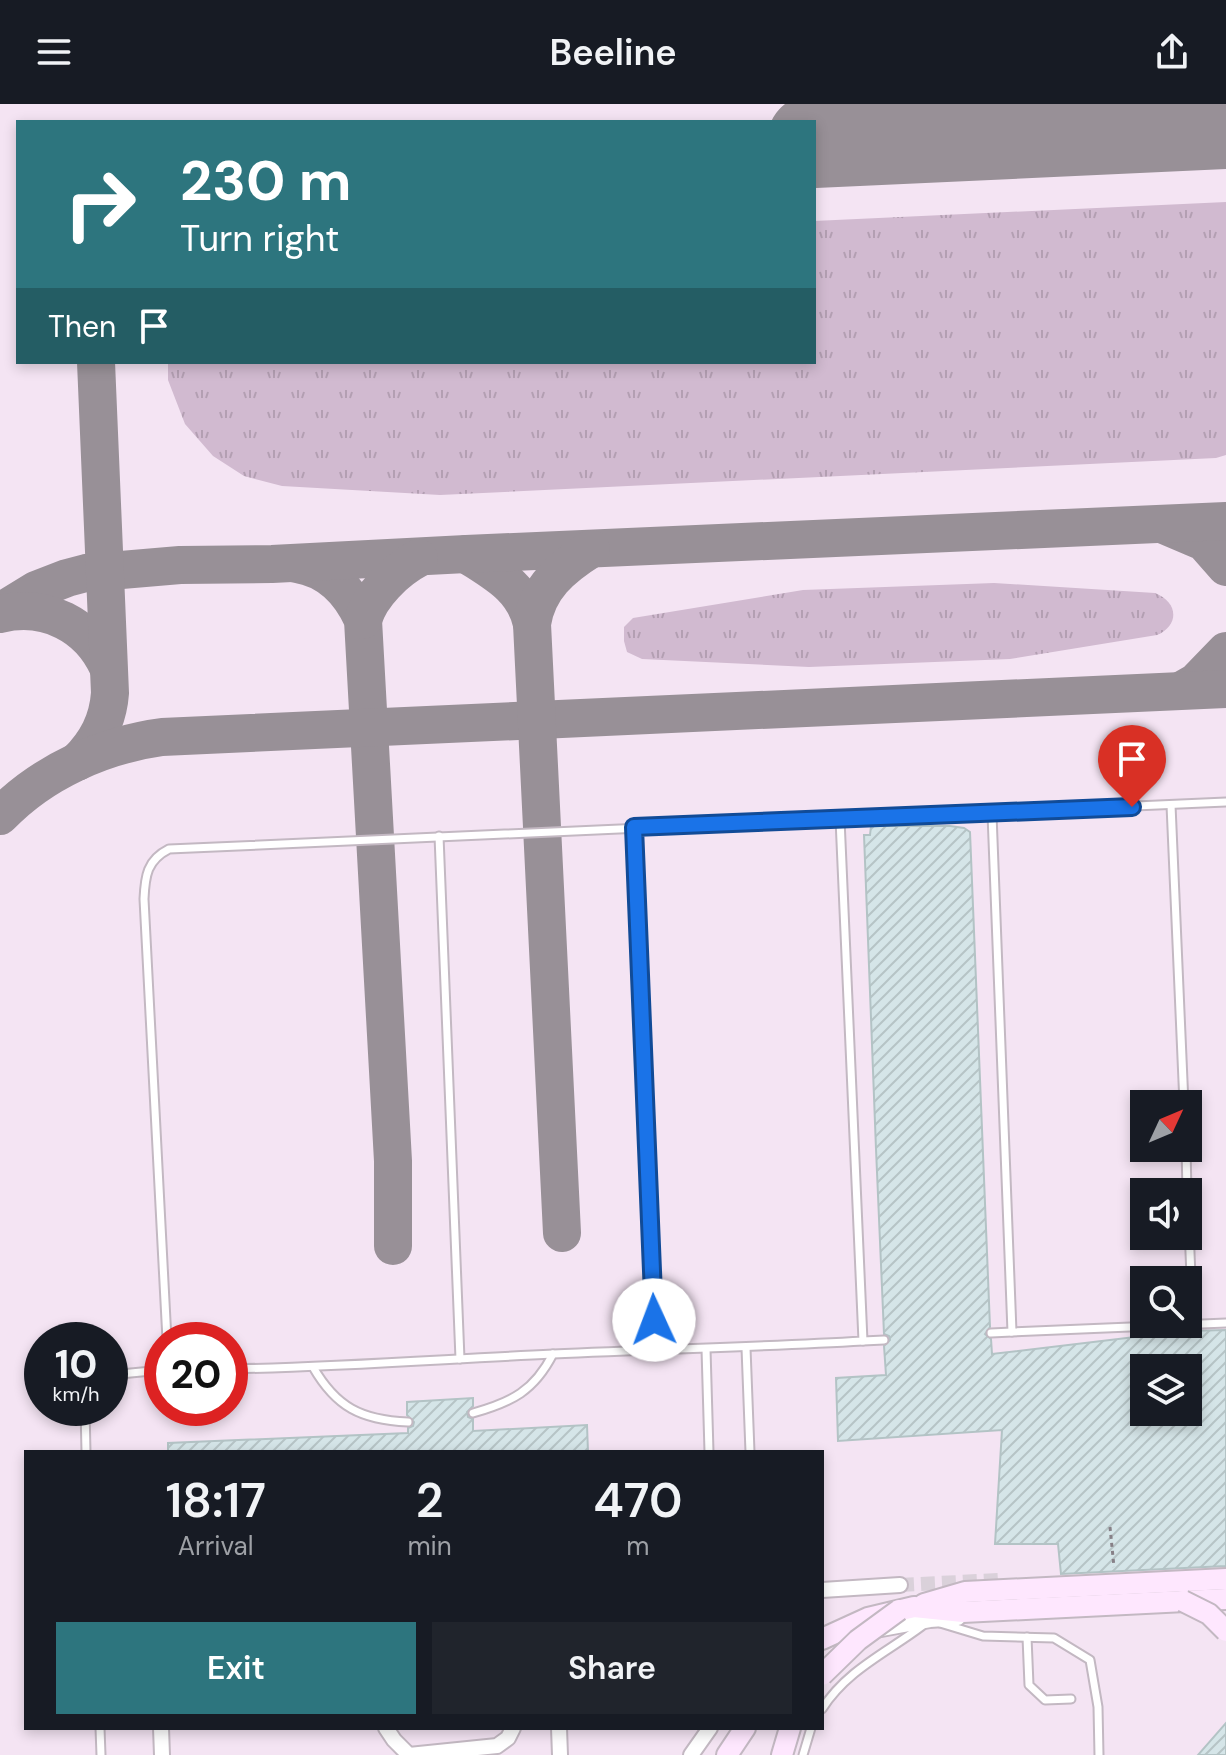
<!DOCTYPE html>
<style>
body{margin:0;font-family:"DM Sans",sans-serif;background:#20242c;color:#f1f3f6;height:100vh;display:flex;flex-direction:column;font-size:30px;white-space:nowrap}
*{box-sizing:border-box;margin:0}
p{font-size:26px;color:#9ea1a6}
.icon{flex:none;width:44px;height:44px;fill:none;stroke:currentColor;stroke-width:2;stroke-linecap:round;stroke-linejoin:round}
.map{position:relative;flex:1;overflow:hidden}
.panel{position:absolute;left:24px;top:1346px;width:800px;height:280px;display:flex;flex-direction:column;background:#171b24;border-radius:0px;box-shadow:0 4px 12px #0003}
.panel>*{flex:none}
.hud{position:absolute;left:16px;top:16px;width:800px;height:244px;border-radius:0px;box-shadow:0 4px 12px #0003;background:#2d757e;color:#fff;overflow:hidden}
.needle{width:52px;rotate:46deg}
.fabs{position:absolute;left:1130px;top:986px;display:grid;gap:16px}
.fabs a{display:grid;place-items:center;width:72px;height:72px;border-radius:0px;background:#171b24;box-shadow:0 4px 12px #0003;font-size:40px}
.speed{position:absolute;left:24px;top:1218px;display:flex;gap:16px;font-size:40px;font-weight:700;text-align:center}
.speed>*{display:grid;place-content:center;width:104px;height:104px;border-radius:50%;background:#171b24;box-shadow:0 4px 12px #0003;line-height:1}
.speed small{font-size:20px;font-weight:400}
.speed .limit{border:12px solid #d22;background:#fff;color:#111}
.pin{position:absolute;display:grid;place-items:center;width:68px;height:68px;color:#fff;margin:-82px -34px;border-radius:50% 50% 50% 0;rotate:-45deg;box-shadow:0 0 8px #0007}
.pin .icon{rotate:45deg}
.me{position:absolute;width:88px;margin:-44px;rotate:358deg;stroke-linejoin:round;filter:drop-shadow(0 0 6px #0008)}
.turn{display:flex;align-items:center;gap:28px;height:168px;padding:0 32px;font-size:36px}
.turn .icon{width:104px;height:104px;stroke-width:2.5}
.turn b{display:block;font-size:56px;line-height:68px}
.then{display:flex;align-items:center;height:76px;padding:0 32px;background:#0003;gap:16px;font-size:30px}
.eta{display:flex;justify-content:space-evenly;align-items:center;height:136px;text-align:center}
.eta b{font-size:48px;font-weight:600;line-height:56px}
.action{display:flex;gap:16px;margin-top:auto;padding:16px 32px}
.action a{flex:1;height:92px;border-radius:0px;background:#2d757e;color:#fff;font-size:32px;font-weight:600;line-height:92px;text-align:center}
.action a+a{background:#20242c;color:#f1f3f6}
header{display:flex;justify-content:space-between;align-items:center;height:104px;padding:0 32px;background:#171b24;font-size:36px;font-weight:600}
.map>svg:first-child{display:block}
.built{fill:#f4e4f3;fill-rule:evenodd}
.grass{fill:url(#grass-tufts)}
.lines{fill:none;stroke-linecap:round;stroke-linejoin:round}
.taxiway{stroke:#989097;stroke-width:38}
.runway{stroke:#989097;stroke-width:94}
.building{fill:url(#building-hatch);stroke:#b3c3c5;stroke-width:2;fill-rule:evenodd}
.minor-tunnel{stroke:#dad1da;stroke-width:14;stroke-dasharray:14 7;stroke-linecap:butt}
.service-casing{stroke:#c3b8c2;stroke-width:11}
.minor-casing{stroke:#c3b8c2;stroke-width:18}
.secondary-casing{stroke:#c3b8c2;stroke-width:24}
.path{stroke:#878087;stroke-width:3;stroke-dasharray:4 4;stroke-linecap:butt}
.service{stroke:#fff;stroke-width:7}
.minor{stroke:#fff;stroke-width:14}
.secondary{stroke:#fee7fe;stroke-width:20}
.secondary-bridge-casing{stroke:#c3b8c2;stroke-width:24;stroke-linecap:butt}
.secondary-bridge{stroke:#fee7fe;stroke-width:20}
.route-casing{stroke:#114b97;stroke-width:20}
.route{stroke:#1a73e8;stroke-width:14}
</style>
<header><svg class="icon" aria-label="menu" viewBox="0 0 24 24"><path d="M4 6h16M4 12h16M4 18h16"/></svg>Beeline<svg class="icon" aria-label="share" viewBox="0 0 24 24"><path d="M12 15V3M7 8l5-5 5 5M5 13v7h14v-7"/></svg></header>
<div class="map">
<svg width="1226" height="1651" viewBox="0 0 1226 1651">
<defs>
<pattern id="grass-tufts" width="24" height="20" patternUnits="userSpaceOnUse" patternTransform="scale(2)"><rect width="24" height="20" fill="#d1bad0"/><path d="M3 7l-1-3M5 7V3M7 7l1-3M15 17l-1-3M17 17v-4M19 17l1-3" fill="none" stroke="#b39fb2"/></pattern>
<pattern id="building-hatch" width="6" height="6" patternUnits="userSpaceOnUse" patternTransform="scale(2)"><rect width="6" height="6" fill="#d5e5e8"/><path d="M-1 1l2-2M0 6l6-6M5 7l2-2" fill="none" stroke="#b6c4c6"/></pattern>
</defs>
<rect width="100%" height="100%" fill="#fdf2fd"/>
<path class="built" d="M0,0H1226V1651H0ZM18,18H814V258H18ZM1144,1000H1188V1044H1144ZM1144,1088H1188V1132H1144ZM1144,1176H1188V1220H1144ZM42,1236H110V1304H42ZM162,1236H230V1304H162ZM1144,1264H1188V1308H1144ZM26,1348H822V1624H26Z"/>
<g class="grass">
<polygon points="1226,98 1226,351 1216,354 440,391 282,382 244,372 213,352 185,320 168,276 168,258 814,258 814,117"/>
<path d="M994,479L1155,489C1178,498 1180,521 1157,531L1010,555L809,563L642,555L627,548L624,537V523L633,514L803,486Z"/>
</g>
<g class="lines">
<g class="taxiway">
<polyline points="1164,421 1204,438 1226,463"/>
<path d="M466,450C495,469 524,483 532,520"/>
<path d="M297,460C328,465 350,487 363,516L393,1057V1142"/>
<polyline points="0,508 36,486 67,474 86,469 180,461 272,460 466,450 1226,417"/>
<path d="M0,510C46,499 89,521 108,563"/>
<path d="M363,516C370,491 396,466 419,454"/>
<polyline points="1182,586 1196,578 1226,547"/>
<path d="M77,658C97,638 108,617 110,589L96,258"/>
<path d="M0,712C42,668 103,641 162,633L1226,585"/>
<path d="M562,1129L532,520C537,484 562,463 591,445"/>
</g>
<polyline class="runway" points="814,37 1226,18"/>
</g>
<g class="building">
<path d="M871,722H950L964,724L970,728L990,1223L985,1230L991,1235L992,1250L1185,1227L1226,1226V1462L1061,1470L1058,1440H995L1002,1326L838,1337L836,1274L886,1271L884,1242L890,1236L889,1232L884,1230L876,1045L864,731H870ZM1144,1264H1188V1308H1144Z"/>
<polygon points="473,1294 473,1302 467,1308 468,1313 473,1315 473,1327 587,1321 588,1348 168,1348 168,1339 408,1329 408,1324 413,1322 414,1318 407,1311 407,1298"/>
<polygon points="1226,1619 1226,1651 1198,1651"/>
</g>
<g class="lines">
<polyline class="minor-tunnel" points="900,1481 998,1476"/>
<defs>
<g id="service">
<polyline points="1171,701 1184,1000"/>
<polyline points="992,710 1012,1228 1226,1219"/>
<polyline points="634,723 656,1246"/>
<polyline points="439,732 460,1255"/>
<polyline points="1186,1044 1187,1088"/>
<polyline points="1188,1100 1193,1221"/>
<polyline points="991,1229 1012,1228"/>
<path d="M167,1236L144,795C145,772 147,756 169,745L1226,698"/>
<polyline points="863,1237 884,1236"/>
<polyline points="746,1244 750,1348"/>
<polyline points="706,1245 709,1348"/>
<path d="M313,1263C336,1303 361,1316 408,1318"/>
<path d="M230,1265C338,1263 445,1255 553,1250C656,1245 760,1243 863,1237L840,715"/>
<polyline points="110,1271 162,1266"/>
<polyline points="85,1304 86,1348"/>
<path d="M473,1309C512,1298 534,1287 553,1250"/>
<polyline points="940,1519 983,1532 1054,1534 1090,1556 1098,1603 1099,1651"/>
<polyline points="1027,1533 1029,1581 1045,1596 1071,1595"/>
<path d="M822,1605C847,1566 886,1549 922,1522"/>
<polyline points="100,1624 101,1651"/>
<polyline points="803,1651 811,1624"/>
</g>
<g id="minor">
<polyline points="822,1486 900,1481"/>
<polyline points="876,1526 930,1516 958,1514"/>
<polyline points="161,1624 162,1651"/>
<polyline points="386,1624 394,1636 409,1651 497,1642 508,1634 513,1624"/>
<polyline points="559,1624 560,1651"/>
<polyline points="691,1651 710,1624"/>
</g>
<g id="secondary">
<polyline points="924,1500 965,1488 1226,1475"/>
<polyline points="822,1535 868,1514 914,1503 963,1508 1226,1495"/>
<polyline points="727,1651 745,1624"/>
<polyline points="782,1651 790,1624"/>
</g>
</defs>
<use href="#service" class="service-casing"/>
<use href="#minor" class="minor-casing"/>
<use href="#secondary" class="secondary-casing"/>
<polyline class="path" points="1110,1423 1114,1463"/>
<use href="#service" class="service"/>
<use href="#minor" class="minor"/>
<use href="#secondary" class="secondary"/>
<defs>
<g id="secondary-bridge">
<polyline points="1183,1497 1209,1510 1226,1527"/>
<polyline points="822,1571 858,1536 899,1506"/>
</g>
</defs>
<use href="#secondary-bridge" class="secondary-bridge-casing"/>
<use href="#secondary-bridge" class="secondary-bridge"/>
</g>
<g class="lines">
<defs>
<polyline id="route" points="654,1216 634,723 1132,703"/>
</defs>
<use href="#route" class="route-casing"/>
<use href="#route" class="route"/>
</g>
</svg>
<div class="fabs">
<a><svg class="needle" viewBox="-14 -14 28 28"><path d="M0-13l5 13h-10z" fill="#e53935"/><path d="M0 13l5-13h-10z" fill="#9ea1a6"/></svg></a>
<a><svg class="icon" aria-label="sound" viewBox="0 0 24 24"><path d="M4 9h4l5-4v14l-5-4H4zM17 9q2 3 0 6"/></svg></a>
<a><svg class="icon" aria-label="search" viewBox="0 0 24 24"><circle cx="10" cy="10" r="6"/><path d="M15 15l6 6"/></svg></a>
<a><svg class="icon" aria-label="layers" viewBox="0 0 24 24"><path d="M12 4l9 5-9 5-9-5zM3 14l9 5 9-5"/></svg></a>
</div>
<div class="speed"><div>10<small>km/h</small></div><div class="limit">20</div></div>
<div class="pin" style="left:1132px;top:703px;background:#d93025"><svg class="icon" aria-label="arrive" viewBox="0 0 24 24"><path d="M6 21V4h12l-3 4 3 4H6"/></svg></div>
<svg class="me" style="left:654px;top:1216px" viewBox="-20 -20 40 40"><circle r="19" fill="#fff"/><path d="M0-13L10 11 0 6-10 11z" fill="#1a73e8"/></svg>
<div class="hud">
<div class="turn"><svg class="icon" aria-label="right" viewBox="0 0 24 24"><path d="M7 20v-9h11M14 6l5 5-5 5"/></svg><div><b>230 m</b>Turn right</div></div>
<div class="then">Then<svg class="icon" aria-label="arrive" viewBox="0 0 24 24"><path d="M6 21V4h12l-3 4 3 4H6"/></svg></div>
</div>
<section class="panel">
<div class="eta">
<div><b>18:17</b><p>Arrival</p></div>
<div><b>2</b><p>min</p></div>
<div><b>470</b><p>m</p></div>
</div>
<div class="action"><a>Exit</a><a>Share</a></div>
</section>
</div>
